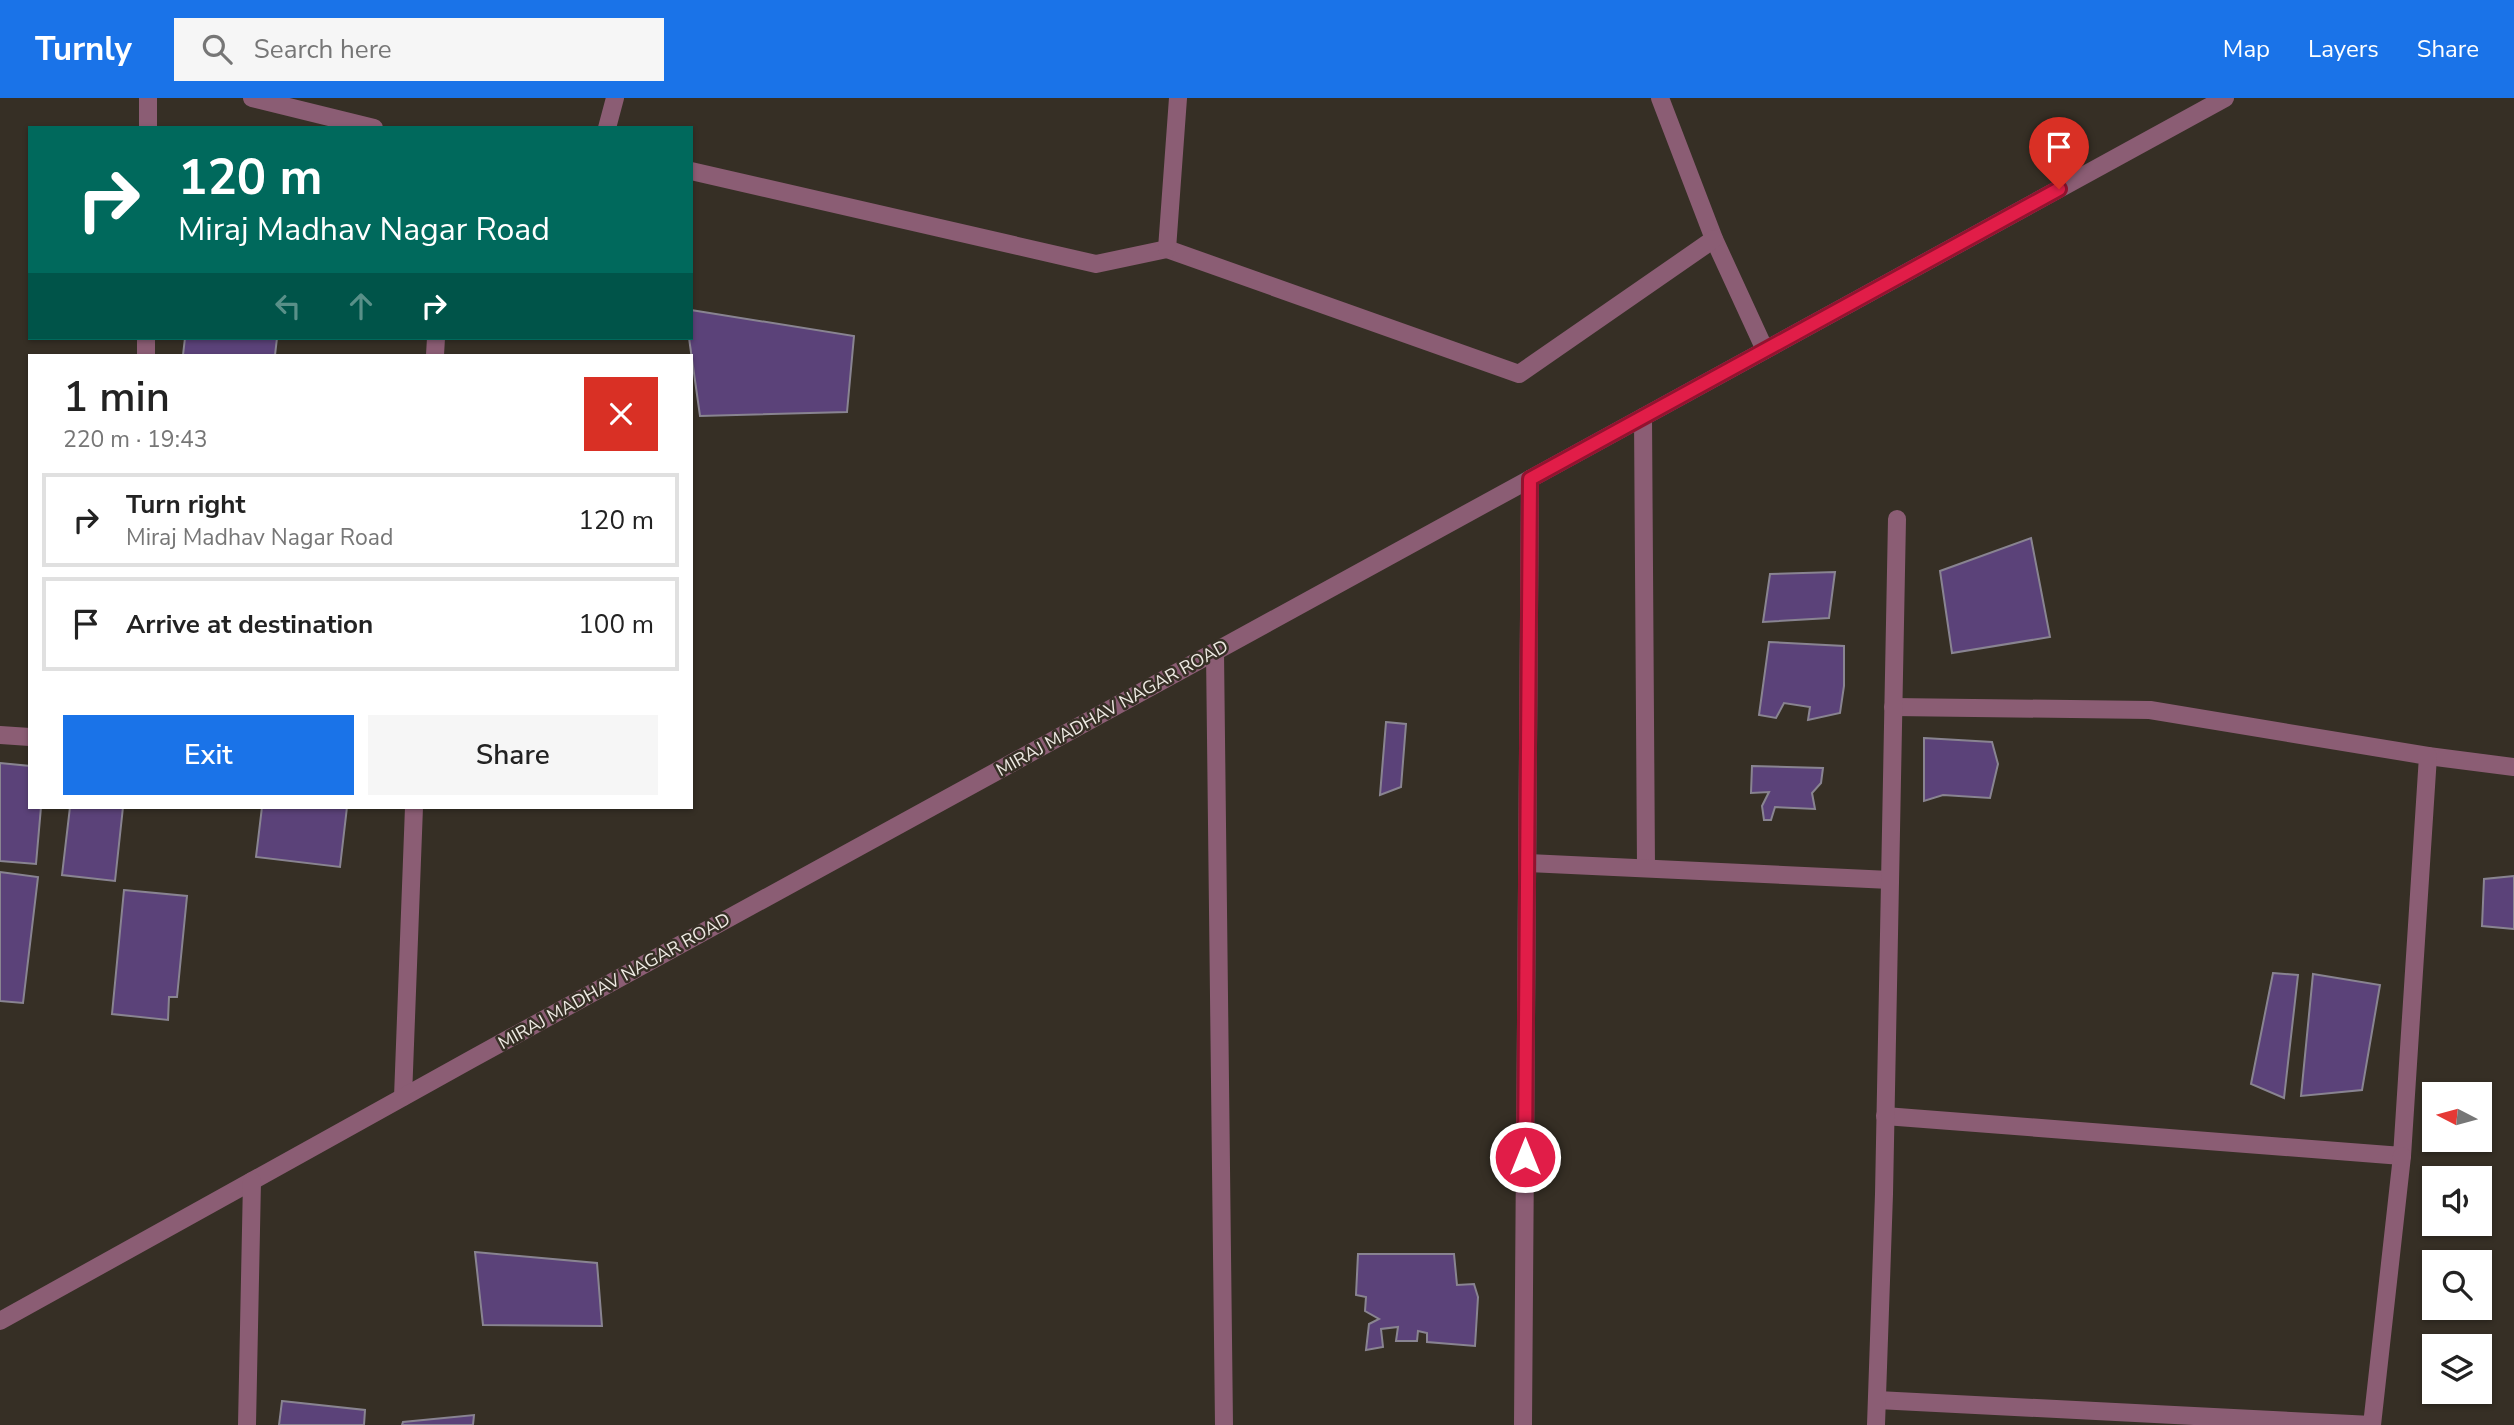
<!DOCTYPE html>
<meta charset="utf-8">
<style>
body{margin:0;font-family:"Nunito Sans",sans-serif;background:#f6f6f6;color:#222;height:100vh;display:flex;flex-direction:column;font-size:26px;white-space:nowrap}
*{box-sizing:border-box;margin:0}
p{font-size:23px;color:#767676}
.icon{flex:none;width:38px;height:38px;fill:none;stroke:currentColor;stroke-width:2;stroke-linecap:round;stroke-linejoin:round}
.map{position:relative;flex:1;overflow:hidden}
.drawer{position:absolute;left:28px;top:256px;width:665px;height:455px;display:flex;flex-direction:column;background:#fff;border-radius:0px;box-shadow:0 2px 5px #0004}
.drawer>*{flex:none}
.guide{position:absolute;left:28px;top:28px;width:665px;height:214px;border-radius:0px;box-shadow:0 2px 5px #0004;background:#00695c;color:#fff;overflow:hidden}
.needle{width:46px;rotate:276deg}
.tools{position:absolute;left:2422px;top:984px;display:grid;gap:14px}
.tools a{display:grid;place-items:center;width:70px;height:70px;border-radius:0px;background:#fff;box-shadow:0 2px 5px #0004;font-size:35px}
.pin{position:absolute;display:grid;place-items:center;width:60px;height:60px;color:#fff;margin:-72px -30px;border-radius:50% 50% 50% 0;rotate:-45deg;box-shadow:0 0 7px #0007}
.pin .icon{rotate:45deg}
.me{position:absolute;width:77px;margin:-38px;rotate:0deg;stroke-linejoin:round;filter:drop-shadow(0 0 5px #0008)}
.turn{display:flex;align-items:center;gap:24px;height:147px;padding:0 35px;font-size:32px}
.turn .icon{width:91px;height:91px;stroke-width:2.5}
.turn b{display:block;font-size:49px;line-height:60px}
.lanes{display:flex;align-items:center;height:66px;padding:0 35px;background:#0003;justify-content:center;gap:35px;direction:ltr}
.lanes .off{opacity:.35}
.round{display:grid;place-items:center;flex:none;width:74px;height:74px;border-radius:0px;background:#f6f6f6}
.headline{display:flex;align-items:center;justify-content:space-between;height:119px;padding:0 35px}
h1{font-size:42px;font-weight:600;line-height:52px}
.action{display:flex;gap:14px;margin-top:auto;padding:14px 35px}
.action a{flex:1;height:80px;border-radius:0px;background:#1a73e8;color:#fff;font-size:28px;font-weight:600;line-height:80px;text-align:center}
.action a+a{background:#f6f6f6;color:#222}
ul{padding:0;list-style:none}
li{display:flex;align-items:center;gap:21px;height:94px;margin:0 14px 10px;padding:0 21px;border:4px solid #e0e0e0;border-radius:0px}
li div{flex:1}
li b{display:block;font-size:26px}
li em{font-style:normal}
header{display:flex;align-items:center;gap:42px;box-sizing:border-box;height:98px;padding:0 35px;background:#1a73e8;color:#fff}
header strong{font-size:33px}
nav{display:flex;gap:38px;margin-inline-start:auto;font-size:24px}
.search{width:490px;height:63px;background:#f6f6f6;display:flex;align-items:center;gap:18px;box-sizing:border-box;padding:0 24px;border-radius:0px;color:#767676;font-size:26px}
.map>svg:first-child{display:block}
.building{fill:#5b4279;stroke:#898491;stroke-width:2}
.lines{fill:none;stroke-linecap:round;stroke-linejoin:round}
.minor{stroke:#8b5d74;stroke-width:18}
.route-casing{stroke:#92132f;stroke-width:18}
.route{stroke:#e11d48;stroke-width:12}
.labels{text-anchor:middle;stroke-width:5;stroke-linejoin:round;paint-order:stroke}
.street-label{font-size:18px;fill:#eeeae3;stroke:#362f25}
</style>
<header>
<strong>Turnly</strong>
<div class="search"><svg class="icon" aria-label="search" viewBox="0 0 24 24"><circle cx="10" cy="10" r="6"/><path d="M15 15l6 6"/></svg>Search here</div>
<nav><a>Map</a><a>Layers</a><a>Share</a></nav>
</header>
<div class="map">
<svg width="2514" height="1327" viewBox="0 0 2514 1327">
<rect width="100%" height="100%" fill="#362f25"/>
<g class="building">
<polygon points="691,212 854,238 847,314 700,318 689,240 691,240"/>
<polygon points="185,240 277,240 275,257 183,257"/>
<polygon points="2031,440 2050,539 1952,555 1940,473"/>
<polygon points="1835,474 1829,520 1763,524 1770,476"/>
<polygon points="1769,544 1844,548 1844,588 1840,615 1808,622 1810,609 1784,605 1776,620 1759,617"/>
<polygon points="1386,624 1406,626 1401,689 1380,697"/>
<polygon points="1924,640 1992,644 1998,666 1990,700 1943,697 1924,703"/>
<polygon points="0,665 30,668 30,709 41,709 36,766 0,763"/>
<polygon points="1752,668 1823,670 1821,685 1812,695 1815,711 1775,709 1771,722 1764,722 1762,708 1769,694 1751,695"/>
<polygon points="70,709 123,709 115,783 62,777"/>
<polygon points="262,709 347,709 340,769 256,759"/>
<polygon points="0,774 38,779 23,905 0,903"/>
<polygon points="2514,778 2514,831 2482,828 2484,781"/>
<polygon points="124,792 187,798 177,899 169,899 168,922 112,916"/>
<polygon points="2273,875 2298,877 2284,1000 2251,986"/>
<polygon points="2313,876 2380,887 2362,992 2301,998"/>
<polygon points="475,1154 597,1165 602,1228 483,1227"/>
<polygon points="1358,1156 1454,1156 1457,1187 1474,1186 1478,1199 1475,1248 1427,1244 1427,1235 1418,1233 1417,1243 1396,1243 1398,1229 1381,1231 1383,1249 1366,1252 1369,1226 1379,1221 1365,1213 1366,1199 1356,1197"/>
<polygon points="282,1303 365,1312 364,1327 279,1327"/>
<polygon points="474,1317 473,1327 402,1327 403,1324"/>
</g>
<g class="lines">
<g class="minor">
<polyline points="252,0 374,30"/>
<polyline points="1660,0 1714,141 1765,252"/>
<polyline points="148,30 148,0"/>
<polyline points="607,30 615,0"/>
<polyline points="691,73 1096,166 1167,151 1519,276 1714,141"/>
<polyline points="1167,151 1178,0"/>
<polyline points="146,257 146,240"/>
<polyline points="435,257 436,240"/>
<polyline points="1643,319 1646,770"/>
<polyline points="1215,554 1224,1327"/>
<polyline points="0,637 30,639"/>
<polyline points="2428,658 2514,669"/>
<polyline points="1528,765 1890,782"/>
<polyline points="403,999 414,709"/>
<polyline points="1885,1018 2402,1058 2428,658 2150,612 1893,609"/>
<polyline points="0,1223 470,962 2225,0"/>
<polyline points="1877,1302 2372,1327 2402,1058"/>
<polyline points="247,1327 252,1083"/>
<polyline points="1523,1327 1530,381"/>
<polyline points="1876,1327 1884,1096 1897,421"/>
</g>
</g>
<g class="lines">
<defs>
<polyline id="route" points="1525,1059 1530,381 2059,91"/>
</defs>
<use href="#route" class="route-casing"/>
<use href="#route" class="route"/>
</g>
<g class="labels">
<g class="street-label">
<text transform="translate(1112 610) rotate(-29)" y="6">MIRAJ MADHAV NAGAR ROAD</text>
<text transform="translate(614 883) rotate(-29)" y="6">MIRAJ MADHAV NAGAR ROAD</text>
</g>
</g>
</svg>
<div class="tools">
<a><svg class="needle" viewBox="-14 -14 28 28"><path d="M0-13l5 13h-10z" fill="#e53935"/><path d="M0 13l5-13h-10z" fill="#767676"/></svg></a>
<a><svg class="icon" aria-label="sound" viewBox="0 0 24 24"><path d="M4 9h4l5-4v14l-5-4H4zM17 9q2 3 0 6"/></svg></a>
<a><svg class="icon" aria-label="search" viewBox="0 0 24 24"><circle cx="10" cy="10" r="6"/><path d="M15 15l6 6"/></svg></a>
<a><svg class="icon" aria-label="layers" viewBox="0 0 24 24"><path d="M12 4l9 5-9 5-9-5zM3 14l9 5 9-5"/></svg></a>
</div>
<div class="pin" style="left:2059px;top:91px;background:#d93025"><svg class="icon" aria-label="arrive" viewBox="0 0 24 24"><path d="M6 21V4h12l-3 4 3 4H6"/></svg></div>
<svg class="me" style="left:1525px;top:1059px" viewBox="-20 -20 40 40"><circle r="17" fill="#e11d48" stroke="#fff" stroke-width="3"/><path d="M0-11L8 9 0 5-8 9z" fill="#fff"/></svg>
<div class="guide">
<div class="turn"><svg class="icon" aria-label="right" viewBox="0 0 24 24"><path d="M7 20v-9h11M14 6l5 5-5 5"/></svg><div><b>120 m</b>Miraj Madhav Nagar Road</div></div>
<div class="lanes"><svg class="icon off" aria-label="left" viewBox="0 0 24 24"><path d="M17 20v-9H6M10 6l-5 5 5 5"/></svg><svg class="icon off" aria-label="ahead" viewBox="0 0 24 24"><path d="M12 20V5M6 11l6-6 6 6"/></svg><svg class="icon" aria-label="right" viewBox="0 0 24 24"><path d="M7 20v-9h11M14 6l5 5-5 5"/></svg></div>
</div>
<section class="drawer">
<div class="headline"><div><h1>1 min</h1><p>220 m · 19:43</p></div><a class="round" style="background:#d93025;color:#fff"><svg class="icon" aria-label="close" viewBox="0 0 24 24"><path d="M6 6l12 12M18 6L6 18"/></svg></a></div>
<ul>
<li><svg class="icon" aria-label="right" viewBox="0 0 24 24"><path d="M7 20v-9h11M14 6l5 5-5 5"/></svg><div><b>Turn right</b><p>Miraj Madhav Nagar Road</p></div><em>120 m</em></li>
<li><svg class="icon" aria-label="arrive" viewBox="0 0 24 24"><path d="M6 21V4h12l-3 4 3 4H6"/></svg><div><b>Arrive at destination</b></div><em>100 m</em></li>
</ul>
<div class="action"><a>Exit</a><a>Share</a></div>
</section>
</div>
